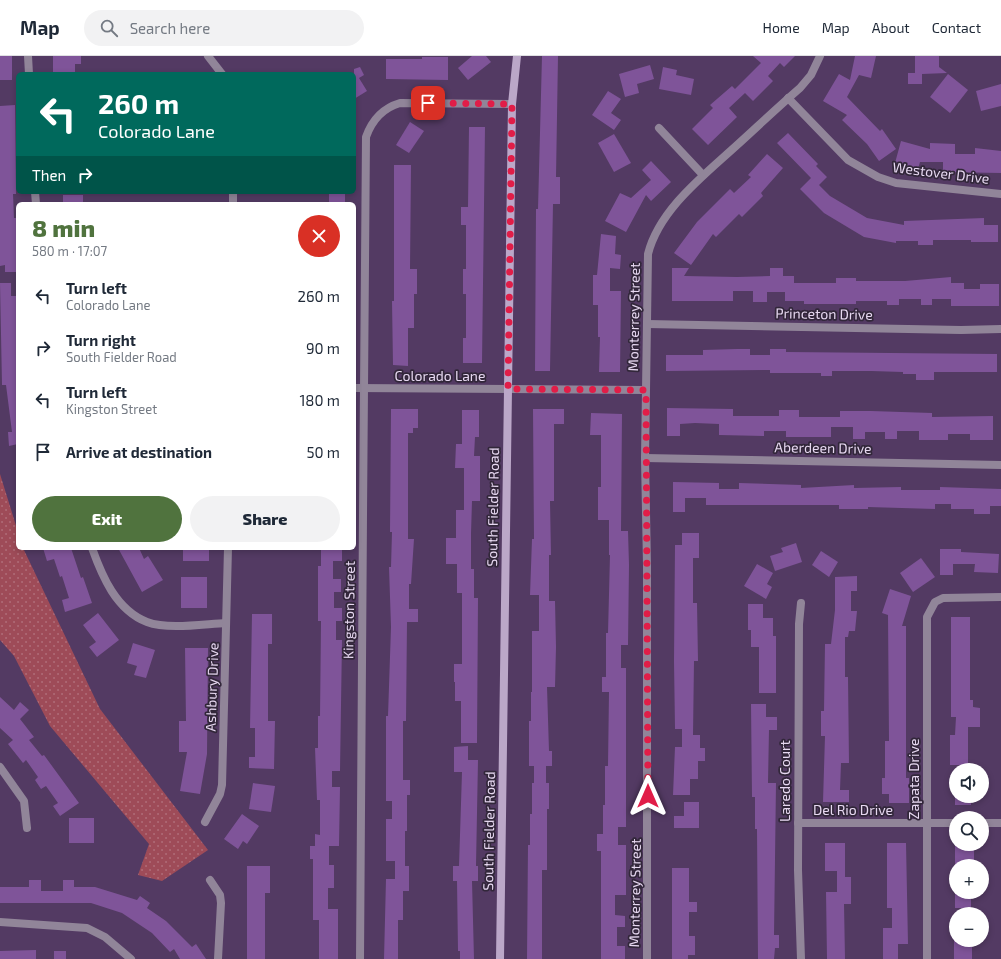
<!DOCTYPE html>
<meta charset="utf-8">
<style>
body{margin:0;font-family:"Exo 2",sans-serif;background:#f2f2f3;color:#1f2937;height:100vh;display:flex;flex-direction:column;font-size:15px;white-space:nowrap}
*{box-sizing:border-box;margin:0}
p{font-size:13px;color:#747a83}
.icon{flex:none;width:22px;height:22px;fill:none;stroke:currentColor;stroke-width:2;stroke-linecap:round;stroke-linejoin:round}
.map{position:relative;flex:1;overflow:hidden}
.side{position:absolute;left:16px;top:146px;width:340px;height:348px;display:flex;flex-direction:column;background:#fff;border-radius:6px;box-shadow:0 2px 6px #0003}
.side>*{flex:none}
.guide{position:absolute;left:16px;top:16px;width:340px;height:122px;border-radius:6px;box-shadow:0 2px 6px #0003;background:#00695c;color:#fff;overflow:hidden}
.controls{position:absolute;left:949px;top:707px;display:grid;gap:8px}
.controls a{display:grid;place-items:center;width:40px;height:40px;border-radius:50%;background:#fff;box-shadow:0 2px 6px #0003;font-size:20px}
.pin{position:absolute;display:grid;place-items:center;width:34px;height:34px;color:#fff;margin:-17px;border-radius:8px;box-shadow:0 2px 6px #0006}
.me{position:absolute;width:44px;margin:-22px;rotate:0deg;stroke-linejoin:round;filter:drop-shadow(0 0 3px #0008)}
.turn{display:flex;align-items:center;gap:14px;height:84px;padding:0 16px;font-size:18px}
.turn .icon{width:52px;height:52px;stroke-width:2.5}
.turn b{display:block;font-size:28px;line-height:34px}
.then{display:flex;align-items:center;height:38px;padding:0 16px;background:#0003;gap:8px;font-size:15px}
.round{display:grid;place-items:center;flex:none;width:42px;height:42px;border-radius:21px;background:#f2f2f3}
.headline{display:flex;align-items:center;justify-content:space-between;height:68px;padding:0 16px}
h1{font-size:24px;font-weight:800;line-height:30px;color:#50733e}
.button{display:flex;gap:8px;margin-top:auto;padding:8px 16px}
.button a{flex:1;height:46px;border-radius:24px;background:#50733e;color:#fff;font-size:16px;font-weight:800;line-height:46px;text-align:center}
.button a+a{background:#f2f2f3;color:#1f2937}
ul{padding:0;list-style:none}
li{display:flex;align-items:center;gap:12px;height:52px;padding:0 16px}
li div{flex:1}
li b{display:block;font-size:15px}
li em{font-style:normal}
header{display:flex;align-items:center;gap:24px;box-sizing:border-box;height:56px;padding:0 20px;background:#fff;border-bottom:1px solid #e0e1e3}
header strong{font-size:19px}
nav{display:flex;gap:22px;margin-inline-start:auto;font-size:14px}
.search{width:280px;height:36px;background:#f2f2f3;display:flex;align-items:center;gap:10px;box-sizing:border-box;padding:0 14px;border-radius:22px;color:#747a83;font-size:15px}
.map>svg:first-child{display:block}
.grass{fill:url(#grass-dots)}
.building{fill:#7f5499}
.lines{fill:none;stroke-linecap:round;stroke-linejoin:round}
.street{stroke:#918599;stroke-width:8}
.secondary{stroke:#bba7c8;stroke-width:8}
.route{stroke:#e11d48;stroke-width:7;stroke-dasharray:0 12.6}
.labels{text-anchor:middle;stroke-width:3.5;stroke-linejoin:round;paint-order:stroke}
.street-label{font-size:14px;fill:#e7d8f1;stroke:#32273a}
</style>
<header>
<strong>Map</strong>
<div class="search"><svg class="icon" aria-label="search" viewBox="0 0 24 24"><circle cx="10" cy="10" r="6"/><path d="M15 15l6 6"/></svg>Search here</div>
<nav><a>Home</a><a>Map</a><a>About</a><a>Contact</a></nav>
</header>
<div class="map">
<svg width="1001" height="903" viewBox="0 0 1001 903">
<defs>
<pattern id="grass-dots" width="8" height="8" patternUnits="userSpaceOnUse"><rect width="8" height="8" fill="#9e4b58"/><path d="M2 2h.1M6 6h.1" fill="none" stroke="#b06d79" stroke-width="1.8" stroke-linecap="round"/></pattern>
</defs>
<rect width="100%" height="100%" fill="#533a63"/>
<polygon class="grass" points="0,418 18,476 18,492 23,492 100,653 208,794 162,825 138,819 149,788 50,670 14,600 0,584"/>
<g class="building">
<rect x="0" y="0" width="12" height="24"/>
<polygon points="53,0 81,0 81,8 75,8 75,17 53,17"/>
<polygon points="472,0 486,0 491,6 468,24 458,12"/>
<polygon points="542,0 558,0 556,121 560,121 560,148 553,148 550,315 535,315 536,153 538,153"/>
<polygon points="753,0 795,0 784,11 780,7 768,20 773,25 753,45 745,37 729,52 737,61 708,89 692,73 713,52 710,49 732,30 735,33 761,7"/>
<polygon points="855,0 876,0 871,22 859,19 847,41 880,75 882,73 896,93 879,105 867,88 842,64 847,59 823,45 839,18 850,24"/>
<polygon points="915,0 939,0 939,11 947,17 922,18 922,28 908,28 908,17 915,17"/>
<polygon points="422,1 448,1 448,24 386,23 386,3 422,3"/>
<polygon points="650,9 654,23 637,28 639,37 625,41 619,18"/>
<polygon points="360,11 364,19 359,22 367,35 354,43 354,13"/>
<polygon points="663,11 677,14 676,19 694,23 691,39 659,33"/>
<polygon points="948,18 968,34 950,57 930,41"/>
<polygon points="1001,28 1001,50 981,55 976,35"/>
<polygon points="608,35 621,43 611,57 621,64 614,74 592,59"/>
<polygon points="15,49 16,138 13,138 14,162 18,162 18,216 5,216 5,209 0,210 0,50"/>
<polygon points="410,66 424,75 409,97 396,89"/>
<polygon points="469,71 485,71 482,307 463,307 463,282 466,282 466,238 463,238 463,213 466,213 466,169 461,169 461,151 468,151"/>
<polygon points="788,77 818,108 816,110 827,121 819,129 830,140 867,162 904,169 904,165 984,162 984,169 998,169 998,186 971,186 971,184 933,184 933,189 918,189 918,185 896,185 896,187 864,181 824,157 800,133 811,122 777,87"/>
<polygon points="614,78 631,107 614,116 598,87"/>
<polygon points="901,85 930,93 930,87 955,88 955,98 975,98 975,92 1001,95 1001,117 943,116 943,106 920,106 918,113 895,107"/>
<polygon points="767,98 783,112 761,137 763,140 742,161 739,158 716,181 713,178 691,209 674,197 697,166 730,133 734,137 751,121 748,119"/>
<polygon points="651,105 671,126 651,145 646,139 626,176 605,165 620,137 631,142 651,124 642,114"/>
<polygon points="394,109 411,109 410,213 417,213 417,238 414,238 414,272 408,272 408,310 393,309 392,245 394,245"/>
<rect x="329" y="136" width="16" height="10"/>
<rect x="63" y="139" width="20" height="9"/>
<polygon points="601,178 616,180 615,198 621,199 620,213 610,212 610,235 621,235 620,316 599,316 600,281 598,281 598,249 593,249 593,219 597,219"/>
<polygon points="672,212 689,212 684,220 737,221 770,220 770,212 783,212 783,220 794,220 794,227 836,227 836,222 856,222 856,225 905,225 951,221 951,227 964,227 964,233 980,233 980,228 999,228 999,250 951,250 951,243 932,243 932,249 921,249 921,243 899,243 899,249 887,249 887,245 856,245 856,248 804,248 804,245 785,245 785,236 767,236 767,246 753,246 753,235 733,235 733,245 672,245"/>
<polygon points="0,227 11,227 11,240 18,240 18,388 9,390 8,376 12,376 6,329 2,329"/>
<polygon points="737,293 750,293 750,299 770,299 770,293 786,293 786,296 997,298 997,316 934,316 934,324 916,324 916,318 903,318 903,316 871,315 832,315 832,320 821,320 821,317 770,317 770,314 666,315 666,299 703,299 703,294"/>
<polygon points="667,352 733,353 733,360 779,360 779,354 799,354 799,361 840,361 840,355 871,355 932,357 932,361 993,360 993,384 970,384 970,378 948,378 948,384 919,384 919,375 897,375 897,383 885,383 885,376 865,376 865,383 853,383 853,371 831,371 831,381 786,381 786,375 764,375 764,380 719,379 719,368 695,367 680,368 680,380 667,380"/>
<polygon points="391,353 418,353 418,372 413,372 413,377 408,377 408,483 414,483 411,528 409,528 409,553 418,553 418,566 407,566 406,665 403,665 403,724 410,724 410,739 407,739 407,775 405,775 405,810 409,810 409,835 403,835 403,864 398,864 398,903 384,903 386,823 395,823 395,805 386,805 386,763 392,763 392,745 386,745 386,660 388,660 391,571 389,511 391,511 392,476 390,476"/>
<polygon points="533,353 564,353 564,368 554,368 554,445 550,445 551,499 549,499 549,545 555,545 556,591 555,631 547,631 549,695 552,695 552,710 546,710 546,727 549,727 549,753 547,753 547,814 542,814 542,903 527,903 528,789 530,789 530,758 532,758 532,727 534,727 534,710 529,710 529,665 531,665 531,636 532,636 532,575 539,575 539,539 530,539 532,483 534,483"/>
<polygon points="462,354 479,354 479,381 475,381 474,400 480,400 480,445 472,445 471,478 471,513 474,513 474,542 478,542 477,687 461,687 461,645 455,645 455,626 454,626 454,608 462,608 462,537 457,537 457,508 446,508 446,482 456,482 456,454 464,454 464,412 455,412 456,388 462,388"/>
<polygon points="591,357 622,358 621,475 628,475 629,509 628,589 621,589 621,612 626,612 626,771 618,771 618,789 626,789 626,839 615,839 615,859 625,860 625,871 617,871 617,890 625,890 625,903 601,903 601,795 597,795 597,778 603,778 603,749 605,749 605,710 608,710 609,636 602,636 602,621 606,621 606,577 608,577 610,499 609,499 609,464 598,464 598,431 601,431 601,379 590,379"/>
<polygon points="673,426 719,427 719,433 739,433 739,427 801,429 801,432 854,429 854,432 901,431 901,434 940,434 940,431 1001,433 1001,450 990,450 990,458 974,458 974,453 951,453 951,448 935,448 935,453 868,451 868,453 839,453 839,449 706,449 706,442 685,442 685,456 673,456"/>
<polygon points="682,477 699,477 699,502 693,502 693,547 697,547 698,605 694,605 693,679 700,679 700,692 705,692 705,705 698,705 698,723 690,723 690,739 673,739 675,691 682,691 682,673 675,673 674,605 675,489 682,489"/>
<polygon points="796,487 802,506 775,515 770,500 783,496 781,492"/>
<polygon points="43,492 71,492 81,522 83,521 92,547 65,556 62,544 69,542 62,520 60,521 54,503 47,505"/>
<polygon points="118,492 139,492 144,503 148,500 163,524 142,536"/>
<rect x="183" y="492" width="26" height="13"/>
<polygon points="321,492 342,492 342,505 333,505 333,523 341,523 341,536 334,536 334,552 342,552 342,565 336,565 336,584 342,584 340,715 332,715 332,731 340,731 339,790 329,790 329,809 334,809 334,832 328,832 328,853 338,853 338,903 319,903 319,864 313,864 313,803 310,803 310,790 315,790 315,778 320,779 320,744 317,744 315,692 318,692 318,660 320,660 321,565 318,565 318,510 321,510"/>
<polygon points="940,493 961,493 961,496 999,498 998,517 974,516 975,508 953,508 953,519 940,519"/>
<polygon points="821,495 838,506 829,521 812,509"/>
<polygon points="921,502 935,521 913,536 900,517"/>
<polygon points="757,508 773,517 767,528 772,531 766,543 744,530"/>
<polygon points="857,520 857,535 851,535 851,555 857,555 855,575 849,575 848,581 845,581 845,621 848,621 849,707 841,707 840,734 849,734 849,746 823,746 825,680 821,680 821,655 824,655 825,588 831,588 835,554 835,521"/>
<rect x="181" y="521" width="26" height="31"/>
<polygon points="890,533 911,540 902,570 906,570 906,722 909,722 909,747 889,747 889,738 882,738 882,722 885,722 885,685 889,685 888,559 882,557"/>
<polygon points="748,548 763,548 763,562 773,562 773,580 776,580 776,637 759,637 759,591 751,591 751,574 748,574"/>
<polygon points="98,557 119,584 97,601 89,591 96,586 83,569"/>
<polygon points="252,558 272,558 272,588 268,588 268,665 275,665 274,713 249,712 249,701 255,701 255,672 250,672"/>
<polygon points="951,561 970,561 970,644 973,644 973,651 980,652 980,671 968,671 968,709 950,709 950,679 955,679 956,661 951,661"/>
<polygon points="133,587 155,594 146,622 134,619 137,610 127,607"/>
<polygon points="185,592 208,592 207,698 200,738 180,735 187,696 179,696 179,665 186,665"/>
<polygon points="0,641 14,654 20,646 29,654 20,663 34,681 29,684 42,700 44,699 79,747 60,760 53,750 58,747 46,730 41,733 35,724 38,721 26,704 23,707 8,688 13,684 0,672"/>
<polygon points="751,648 766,648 766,661 777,661 777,674 769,674 768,727 776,727 774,879 779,879 779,892 775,892 774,903 758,903 757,773 755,773 755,741 752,741"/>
<polygon points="468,690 468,704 478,704 476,810 478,810 478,825 472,825 474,903 460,903 460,895 458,895 457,825 453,825 453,810 459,810 462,716 454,716 454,691"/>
<polygon points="253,727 275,730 271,756 249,753"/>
<rect x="955" y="740" width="16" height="9"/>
<polygon points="684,746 699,746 699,772 674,772 674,760 684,760"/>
<polygon points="242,758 259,770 247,788 243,785 238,793 224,783"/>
<rect x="69" y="762" width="25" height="25"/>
<polygon points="825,787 845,787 845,821 851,821 851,848 844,848 845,903 827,903 826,836 837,836 837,815 825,815"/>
<polygon points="887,787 906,787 908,888 898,888 898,903 883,903 883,872 892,872 892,852 887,852"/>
<rect x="955" y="788" width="19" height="22"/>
<polygon points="247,810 270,810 270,837 265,837 265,903 247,903"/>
<polygon points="672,812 689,812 689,846 697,846 697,856 689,856 689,880 695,880 695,899 688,899 688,903 672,903"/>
<polygon points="29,824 41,824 41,835 63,835 63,824 74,824 74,831 95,831 137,844 140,840 150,847 147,852 166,865 192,891 196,888 206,903 180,903 174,893 170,896 152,877 122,857 91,847 0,847 0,831 29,831"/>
<rect x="955" y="836" width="16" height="16"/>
<rect x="954" y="884" width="18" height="19"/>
<polygon points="36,894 36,903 0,903 0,895"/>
<rect x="54" y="895" width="12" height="8"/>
</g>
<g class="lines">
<g class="street">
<polyline points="28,0 29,18"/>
<polyline points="208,0 222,18"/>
<polyline points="788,42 848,104 878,121 896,127 1001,138"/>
<polyline points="659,72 703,119"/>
<polyline points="35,136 36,148"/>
<polyline points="233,148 233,136"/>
<polyline points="647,268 961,274 1001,273"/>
<polyline points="354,332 645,334"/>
<polyline points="645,402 1001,409"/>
<path d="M92,492C102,520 116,554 147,566C168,574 204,568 226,567"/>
<polyline points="801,547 799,568 798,814 801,903"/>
<polyline points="0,711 24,745 27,772"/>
<polyline points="205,766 220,738 222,729 228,492"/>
<polyline points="798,767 956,767"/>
<polyline points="982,767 1001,767"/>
<polyline points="210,824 220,839 221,847 218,903"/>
<polyline points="0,866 87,872 105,881 131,903"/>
<path d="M360,903C360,629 365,355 366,81C372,64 383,52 400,47L512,48"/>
<path d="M647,903V510L645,402L648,198C659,154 703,120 736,90C757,71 778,51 800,32L811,19L820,0"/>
<polyline points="927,903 927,561 935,546 943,542 1001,541"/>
</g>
<polyline class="secondary" points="500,903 512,48 517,0"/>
</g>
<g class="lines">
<polyline class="route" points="428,47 512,48 508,333 646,334 648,740"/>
</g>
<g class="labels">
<g class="street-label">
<text transform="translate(941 117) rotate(7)" y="5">Westover Drive</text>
<text transform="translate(824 258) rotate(1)" y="5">Princeton Drive</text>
<text transform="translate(634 261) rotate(-89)" y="5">Monterrey Street</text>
<text x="440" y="325">Colorado Lane</text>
<text transform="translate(823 392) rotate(1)" y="5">Aberdeen Drive</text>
<text transform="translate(493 451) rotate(-89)" y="5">South Fielder Road</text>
<text transform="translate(349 554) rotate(-89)" y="5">Kingston Street</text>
<text transform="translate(212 631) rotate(-88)" y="5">Ashbury Drive</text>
<text transform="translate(914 723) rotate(-90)" y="5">Zapata Drive</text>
<text transform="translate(785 725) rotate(-90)" y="5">Laredo Court</text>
<text x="853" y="759">Del Rio Drive</text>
<text transform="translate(489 775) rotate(-89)" y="5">South Fielder Road</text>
<text transform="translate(635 837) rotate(-89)" y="5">Monterrey Street</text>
</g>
</g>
</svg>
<div class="controls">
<a><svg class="icon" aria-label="sound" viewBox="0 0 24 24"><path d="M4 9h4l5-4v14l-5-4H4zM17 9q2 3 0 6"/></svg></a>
<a><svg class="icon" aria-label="search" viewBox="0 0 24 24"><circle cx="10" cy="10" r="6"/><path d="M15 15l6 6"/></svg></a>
<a>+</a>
<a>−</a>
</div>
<div class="pin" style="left:428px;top:47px;background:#d93025"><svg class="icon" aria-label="arrive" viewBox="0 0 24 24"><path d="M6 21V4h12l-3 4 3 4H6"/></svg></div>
<svg class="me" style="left:648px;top:740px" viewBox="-20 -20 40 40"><path d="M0-17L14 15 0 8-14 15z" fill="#e11d48" stroke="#fff" stroke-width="4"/></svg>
<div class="guide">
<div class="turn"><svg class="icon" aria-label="left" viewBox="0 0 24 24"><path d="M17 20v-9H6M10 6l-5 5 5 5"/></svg><div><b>260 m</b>Colorado Lane</div></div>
<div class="then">Then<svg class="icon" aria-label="right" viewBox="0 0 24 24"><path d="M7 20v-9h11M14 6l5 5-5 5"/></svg></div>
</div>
<section class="side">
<div class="headline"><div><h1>8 min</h1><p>580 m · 17:07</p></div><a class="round" style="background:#d93025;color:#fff"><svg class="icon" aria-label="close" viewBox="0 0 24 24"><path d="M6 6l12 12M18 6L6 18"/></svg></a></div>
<ul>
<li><svg class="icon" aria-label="left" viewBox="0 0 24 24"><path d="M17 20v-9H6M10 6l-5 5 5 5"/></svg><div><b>Turn left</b><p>Colorado Lane</p></div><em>260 m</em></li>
<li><svg class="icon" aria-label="right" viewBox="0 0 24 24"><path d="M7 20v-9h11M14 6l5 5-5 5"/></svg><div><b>Turn right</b><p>South Fielder Road</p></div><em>90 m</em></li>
<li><svg class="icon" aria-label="left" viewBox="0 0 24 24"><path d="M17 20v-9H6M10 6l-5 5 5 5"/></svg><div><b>Turn left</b><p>Kingston Street</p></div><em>180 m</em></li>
<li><svg class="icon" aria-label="arrive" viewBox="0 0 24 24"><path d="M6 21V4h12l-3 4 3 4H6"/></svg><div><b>Arrive at destination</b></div><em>50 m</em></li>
</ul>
<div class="button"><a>Exit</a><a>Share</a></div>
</section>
</div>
